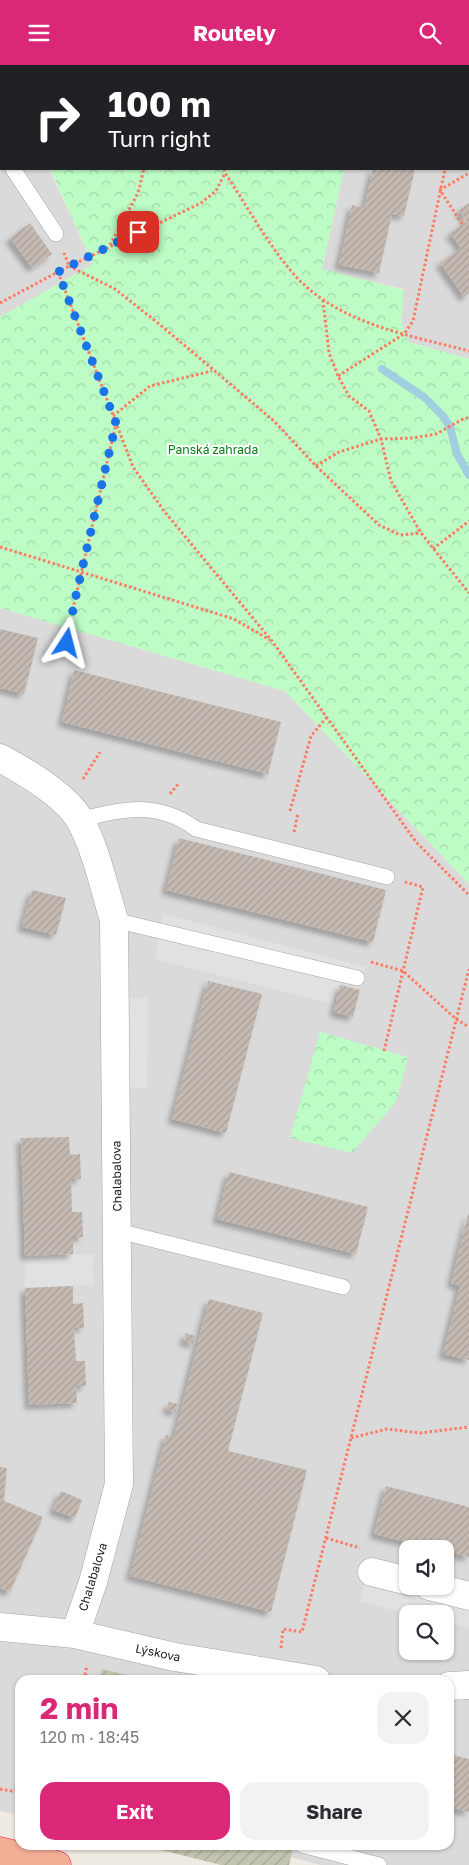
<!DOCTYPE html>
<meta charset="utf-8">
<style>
body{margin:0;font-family:"Golos Text",sans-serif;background:#f2f2f3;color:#2b2b33;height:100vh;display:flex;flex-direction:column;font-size:19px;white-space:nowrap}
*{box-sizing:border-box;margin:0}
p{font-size:16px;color:#7c7c81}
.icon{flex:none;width:28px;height:28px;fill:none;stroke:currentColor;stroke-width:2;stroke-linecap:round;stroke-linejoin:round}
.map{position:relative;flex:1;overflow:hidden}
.details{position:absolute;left:15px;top:1610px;width:439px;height:175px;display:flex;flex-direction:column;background:#fff;border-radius:15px;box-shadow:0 1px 4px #0004}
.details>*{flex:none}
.top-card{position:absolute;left:0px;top:0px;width:470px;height:105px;box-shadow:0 1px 4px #0004;background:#202124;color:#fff;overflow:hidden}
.tools{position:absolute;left:399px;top:1475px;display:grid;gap:10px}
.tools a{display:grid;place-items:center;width:55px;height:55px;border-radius:10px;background:#fff;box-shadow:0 1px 4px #0004;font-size:25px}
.pin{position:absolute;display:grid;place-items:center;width:42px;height:42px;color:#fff;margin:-21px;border-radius:10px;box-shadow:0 2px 8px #0006}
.me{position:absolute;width:55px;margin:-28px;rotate:9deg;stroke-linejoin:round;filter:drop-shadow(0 0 4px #0008)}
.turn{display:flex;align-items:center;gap:18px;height:105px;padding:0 25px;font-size:22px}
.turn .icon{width:65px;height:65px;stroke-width:2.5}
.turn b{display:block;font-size:35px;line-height:42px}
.round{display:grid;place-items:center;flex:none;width:52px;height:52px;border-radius:15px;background:#f2f2f3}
.summary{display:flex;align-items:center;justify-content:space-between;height:85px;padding:0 25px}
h1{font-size:30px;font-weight:700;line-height:38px;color:#db2777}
.cta{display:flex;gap:10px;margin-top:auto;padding:10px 25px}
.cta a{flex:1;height:58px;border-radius:15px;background:#db2777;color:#fff;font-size:20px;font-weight:700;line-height:58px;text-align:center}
.cta a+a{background:#f2f2f3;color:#2b2b33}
header{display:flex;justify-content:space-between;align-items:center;height:65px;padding:0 25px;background:#db2777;color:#fff;font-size:22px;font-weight:700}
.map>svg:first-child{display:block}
.residential{fill:#dbdada;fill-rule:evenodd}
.construction{fill:url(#construction-furrows)}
.park{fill:url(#park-crowns)}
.parking{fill:#e1e1e1}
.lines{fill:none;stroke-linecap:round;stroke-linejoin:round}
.stream{stroke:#a1cfdf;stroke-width:8}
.building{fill:url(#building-hatch);filter:url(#shadow)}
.service-casing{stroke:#a4a4a4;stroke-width:16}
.minor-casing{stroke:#a4a4a4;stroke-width:29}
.trunk-casing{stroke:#e11c59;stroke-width:29}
.path{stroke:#ff7963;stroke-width:3;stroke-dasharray:2.5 2.5;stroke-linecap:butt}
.service{stroke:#fff;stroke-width:15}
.minor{stroke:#fff;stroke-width:28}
.trunk{stroke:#f4ae96;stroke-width:28}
.route{stroke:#1a73e8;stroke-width:9;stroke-dasharray:0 16.2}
.labels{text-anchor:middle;stroke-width:4;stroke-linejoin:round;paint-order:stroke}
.park-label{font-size:12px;fill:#068015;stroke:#fff}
.street-label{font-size:12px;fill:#1d1d1d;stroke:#fff}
</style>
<header><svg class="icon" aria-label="menu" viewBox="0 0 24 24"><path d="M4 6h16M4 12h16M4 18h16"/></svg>Routely<svg class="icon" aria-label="search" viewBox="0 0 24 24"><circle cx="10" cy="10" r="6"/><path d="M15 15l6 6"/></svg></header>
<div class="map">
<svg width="469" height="1800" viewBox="0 0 469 1800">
<defs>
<pattern id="construction-furrows" width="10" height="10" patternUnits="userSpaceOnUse" patternTransform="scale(1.25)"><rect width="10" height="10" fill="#c3c4ae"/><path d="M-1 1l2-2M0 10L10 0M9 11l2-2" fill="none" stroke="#a7a895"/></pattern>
<pattern id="park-crowns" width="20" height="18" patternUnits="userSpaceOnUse" patternTransform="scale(1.25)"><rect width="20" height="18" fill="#bdfcc4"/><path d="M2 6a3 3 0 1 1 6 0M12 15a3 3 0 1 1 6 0" fill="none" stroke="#a2d8a8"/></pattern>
<pattern id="building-hatch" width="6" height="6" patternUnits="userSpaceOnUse" patternTransform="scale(1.25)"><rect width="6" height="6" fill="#c4bab2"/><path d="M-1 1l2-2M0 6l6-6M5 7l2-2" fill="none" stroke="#a89f99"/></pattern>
<filter id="shadow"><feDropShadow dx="-4.5" dy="4.5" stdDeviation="2.5" flood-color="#0004"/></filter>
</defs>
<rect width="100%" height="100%" fill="#efebe3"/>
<g class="residential">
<polygon points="0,0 469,0 469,294 409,277 401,257 404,224 322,205 344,104 469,104 469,1 1,1 1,104 49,104 93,199 0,252"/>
<path d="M0,543L285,626L469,819V1800H321L290,1792L294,1780H449V1615H147L102,1604L99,1615H20V1750L0,1746ZM408,1484H445V1521H408ZM408,1549H445V1586H408Z"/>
</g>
<g class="construction">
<polygon points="102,1604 147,1615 99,1615"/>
<polygon points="141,1780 294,1780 289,1800 221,1800"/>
</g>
<g class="park">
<polygon points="50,104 344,104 322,204 404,225 401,257 409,277 469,294 469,819 285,626 0,543 0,252 93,199"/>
<polygon points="320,967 408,992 396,1037 352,1088 290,1073"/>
</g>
<g class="parking">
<polygon points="163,849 366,902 360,921 340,915 333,939 155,894"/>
<polygon points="122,933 148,933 147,1023 125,1024"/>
<polygon points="93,1189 94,1220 25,1223 25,1191"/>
<polygon points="365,1514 469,1540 469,1563 445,1557 445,1549 409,1549 360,1537"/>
</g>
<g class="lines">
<polyline class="stream" points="382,304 424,332 443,351 450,362 457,389 469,410"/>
</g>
<g class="building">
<polygon points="373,104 415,104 404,151 392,149 379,208 339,200 352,140 364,143"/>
<polygon points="469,138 469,228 464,232 440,198 461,183 450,168 467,156 459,145"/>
<polygon points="30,158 52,189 32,203 10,173"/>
<polygon points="0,564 38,573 24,629 0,623"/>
<polygon points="74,605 281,657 268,709 62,657"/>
<polygon points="179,773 386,825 373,877 166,825"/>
<polygon points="32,825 66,833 56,870 22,862"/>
<polygon points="208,916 262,929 226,1068 172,1054"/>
<polygon points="340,920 360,925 353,952 334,947"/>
<polygon points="69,1072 70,1090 80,1089 81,1114 71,1114 72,1147 82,1147 83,1172 73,1172 73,1189 25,1191 21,1073"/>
<polygon points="229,1107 368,1142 356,1189 217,1154"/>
<polygon points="468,1149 469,1149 469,1295 443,1289 460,1221 451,1218"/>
<polygon points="73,1221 73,1239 83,1238 84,1263 74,1263 75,1280 76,1296 85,1296 86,1321 76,1321 77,1338 29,1340 25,1223"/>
<polygon points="209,1234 263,1248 228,1386 307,1405 271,1547 130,1511 166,1370 174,1372"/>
<polygon points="186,1268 195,1271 193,1279 184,1276"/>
<polygon points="169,1337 178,1339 176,1347 167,1345"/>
<polygon points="0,1402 7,1403 4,1436 43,1452 10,1527 0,1523"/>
<polygon points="386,1421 469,1442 469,1492 445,1486 445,1484 434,1484 374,1469"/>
<polygon points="61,1426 82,1435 75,1453 53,1445"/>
<polygon points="449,1689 469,1694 469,1747 449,1742"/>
</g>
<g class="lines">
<defs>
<g id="service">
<polyline points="0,85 1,87"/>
<polyline points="13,104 56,169"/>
<path d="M80,755C122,743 159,736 196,764L387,812"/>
<polyline points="114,855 357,913"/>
<polyline points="118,1166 343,1222"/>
<polyline points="302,1780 379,1800"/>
</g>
<g id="minor">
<polyline points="228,0 234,1"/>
<path d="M0,693C24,706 68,731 81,757C97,787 104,823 114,855L119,1419L93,1517L75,1569"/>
<polyline points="372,1507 408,1516"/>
<polyline points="429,1521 469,1531"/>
<polyline points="0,1562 75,1569 175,1592 316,1615"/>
<polyline points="449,1621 469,1620"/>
</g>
<polyline id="trunk" points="0,1786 57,1800"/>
</defs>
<use href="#service" class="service-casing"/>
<use href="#minor" class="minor-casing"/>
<use href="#trunk" class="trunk-casing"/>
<g class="path">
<polyline points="168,1 169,0"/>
<path d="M224,104L225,108C247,141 266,176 291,206C334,258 408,270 469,286"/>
<polyline points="462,159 440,125 469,108"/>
<polyline points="110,180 138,128 144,104"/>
<polyline points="69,201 115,224 158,258 274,356 316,401 379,460 400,470 421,468"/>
<polyline points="70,201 201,138 216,126 225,108"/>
<polyline points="58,207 133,402 164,446 272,576 416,777 469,830"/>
<polyline points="323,235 329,288 338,311 349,331 369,346 381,374 391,416 421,468 469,528"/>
<polyline points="0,238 69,201 64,188"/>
<polyline points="338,311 404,269 413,256 445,104"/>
<polyline points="113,351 150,321 212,306"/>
<polyline points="316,401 339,387 381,374 413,373 436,369 465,353 469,353"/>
<polyline points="0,482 234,554 270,575"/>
<polyline points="433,484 469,456"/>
<polyline points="68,589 67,578 74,539 116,359"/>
<polyline points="83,714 100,687"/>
<polyline points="170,729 179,718"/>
<polyline points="290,746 311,671 327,652"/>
<polyline points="294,767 298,748"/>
<polyline points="371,897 403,906 456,954 469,962"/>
<polyline points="384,986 423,822 405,817"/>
<polyline points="351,1373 387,1364 420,1368 469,1362"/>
<polyline points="326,1473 360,1483"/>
<polyline points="281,1583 283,1564 302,1567 469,904"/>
<polyline points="84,1615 87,1600"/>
<polyline points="0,1724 12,1726 20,1723"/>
</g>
<use href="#service" class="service"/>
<use href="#minor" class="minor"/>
<use href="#trunk" class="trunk"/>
</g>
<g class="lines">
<polyline class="route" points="67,578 74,539 116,358 58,207 138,167"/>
</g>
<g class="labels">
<g class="park-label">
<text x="213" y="389">Panská zahrada</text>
</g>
<g class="street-label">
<text transform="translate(117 1111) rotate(-91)" y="4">Chalabalova</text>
<text transform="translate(93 1512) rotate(-73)" y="4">Chalabalova</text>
<text transform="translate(158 1588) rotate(12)" y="4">Lýskova</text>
</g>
</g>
</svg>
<div class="tools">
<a><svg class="icon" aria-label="sound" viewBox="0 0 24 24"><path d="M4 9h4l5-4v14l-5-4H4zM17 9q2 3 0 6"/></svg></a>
<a><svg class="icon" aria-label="search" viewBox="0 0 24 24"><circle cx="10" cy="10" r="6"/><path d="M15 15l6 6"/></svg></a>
</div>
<div class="pin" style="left:138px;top:167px;background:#d93025"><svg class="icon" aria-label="arrive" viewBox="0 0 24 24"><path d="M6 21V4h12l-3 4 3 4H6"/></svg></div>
<svg class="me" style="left:67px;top:578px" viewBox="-20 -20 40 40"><path d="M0-17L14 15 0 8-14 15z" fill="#1a73e8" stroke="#fff" stroke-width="4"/></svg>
<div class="top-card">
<div class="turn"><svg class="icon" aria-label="right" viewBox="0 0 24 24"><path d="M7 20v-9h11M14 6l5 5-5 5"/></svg><div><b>100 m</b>Turn right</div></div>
</div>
<section class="details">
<div class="summary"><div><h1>2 min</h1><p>120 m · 18:45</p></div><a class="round"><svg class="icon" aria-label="close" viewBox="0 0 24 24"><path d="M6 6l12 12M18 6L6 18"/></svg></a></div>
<div class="cta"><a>Exit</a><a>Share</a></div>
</section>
</div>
